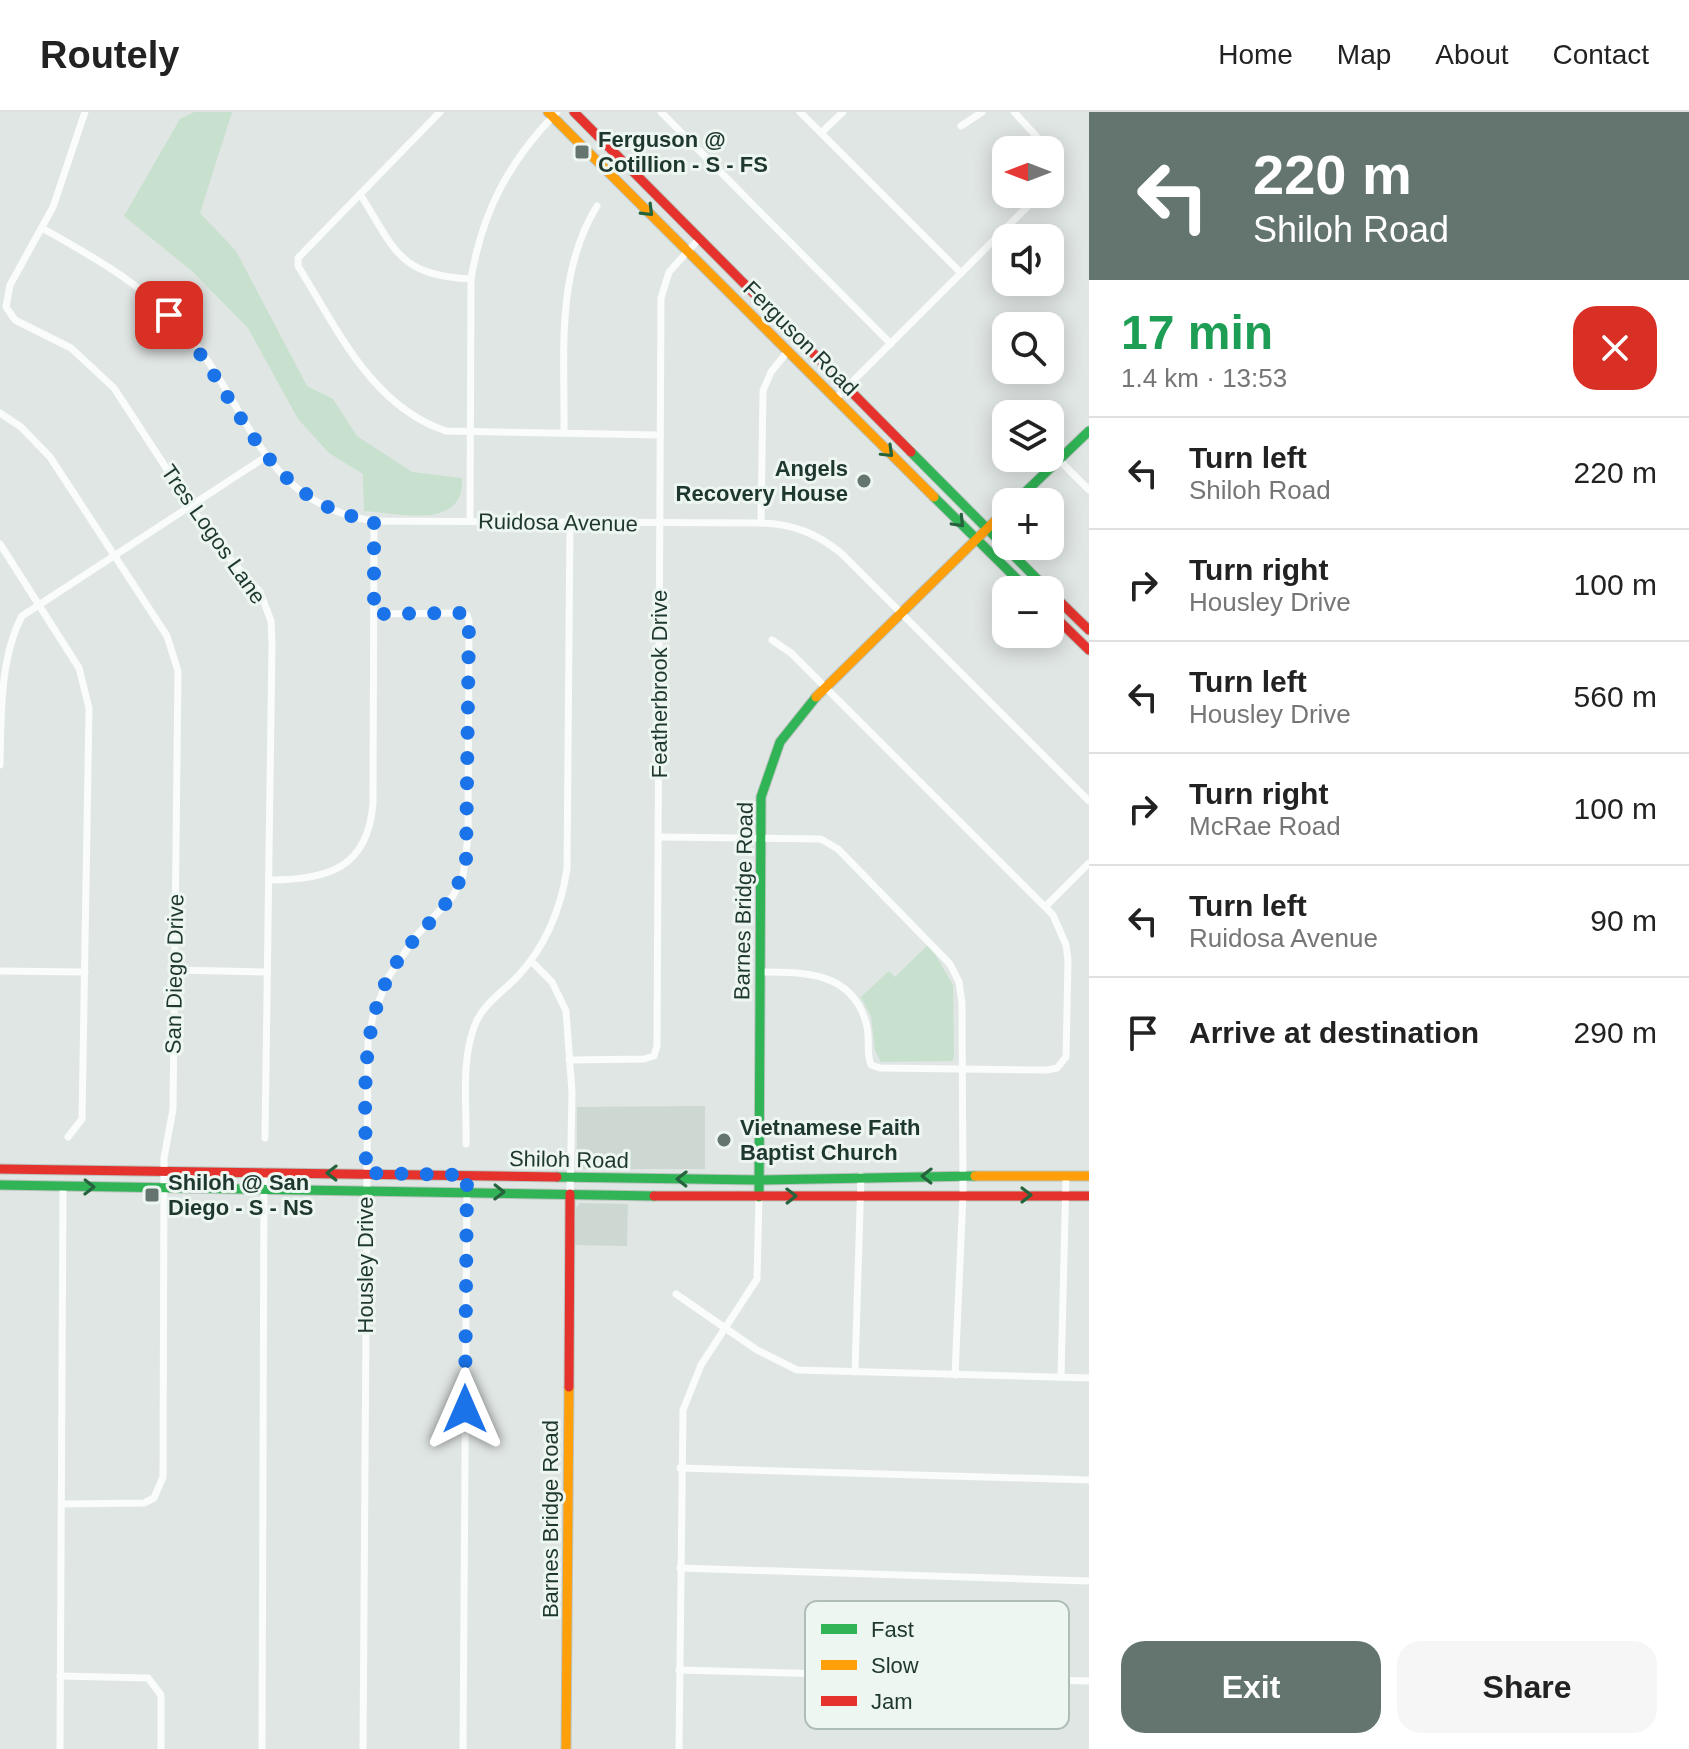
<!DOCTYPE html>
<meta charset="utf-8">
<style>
body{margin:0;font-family:Helvetica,sans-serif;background:#f6f6f6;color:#222;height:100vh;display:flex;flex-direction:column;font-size:30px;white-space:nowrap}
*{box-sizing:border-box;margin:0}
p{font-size:26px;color:#767676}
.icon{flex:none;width:44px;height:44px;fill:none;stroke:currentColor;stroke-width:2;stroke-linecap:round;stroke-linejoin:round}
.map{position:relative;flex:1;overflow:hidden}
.sheet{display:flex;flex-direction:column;background:#fff;width:600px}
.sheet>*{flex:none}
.guide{background:#63756e;color:#fff;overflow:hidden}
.needle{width:52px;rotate:270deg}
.controls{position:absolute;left:992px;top:24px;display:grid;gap:16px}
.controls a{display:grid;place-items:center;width:72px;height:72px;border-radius:16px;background:#fff;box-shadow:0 4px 20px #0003;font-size:40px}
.pin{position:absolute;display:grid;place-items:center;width:68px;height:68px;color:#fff;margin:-34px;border-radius:16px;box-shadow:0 4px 12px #0006}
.me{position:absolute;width:88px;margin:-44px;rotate:0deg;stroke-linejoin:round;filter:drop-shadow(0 0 6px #0008)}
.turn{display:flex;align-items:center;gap:28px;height:168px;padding:0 32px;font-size:36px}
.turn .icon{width:104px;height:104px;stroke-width:2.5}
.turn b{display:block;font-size:56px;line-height:68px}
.round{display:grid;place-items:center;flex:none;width:84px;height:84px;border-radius:24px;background:#f6f6f6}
.headline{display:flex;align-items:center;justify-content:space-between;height:136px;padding:0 32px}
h1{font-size:48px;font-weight:800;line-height:60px;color:#1e9e55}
.button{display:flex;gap:16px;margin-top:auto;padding:16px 32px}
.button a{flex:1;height:92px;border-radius:24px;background:#63756e;color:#fff;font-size:32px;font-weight:800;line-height:92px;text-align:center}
.button a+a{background:#f6f6f6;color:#222}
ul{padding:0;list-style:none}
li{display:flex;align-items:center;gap:24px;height:112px;padding:0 32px;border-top:2px solid #e0e0e0}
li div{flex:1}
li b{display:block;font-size:30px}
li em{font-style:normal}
header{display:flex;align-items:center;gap:48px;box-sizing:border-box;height:112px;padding:0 40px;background:#fff;border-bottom:2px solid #e0e0e0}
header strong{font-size:38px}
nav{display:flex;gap:44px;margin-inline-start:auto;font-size:28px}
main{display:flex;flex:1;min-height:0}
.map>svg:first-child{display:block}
.built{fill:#cdd8d2}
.green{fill:#c8e0ce}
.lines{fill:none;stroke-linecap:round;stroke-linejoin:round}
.fast-casing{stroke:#b9c3be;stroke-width:11}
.slow-casing{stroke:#b9c3be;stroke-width:11}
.jam-casing{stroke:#b9c3be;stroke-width:11}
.street{stroke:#fafbfb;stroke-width:7}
.fast{stroke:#30b455;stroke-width:9}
.slow{stroke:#ff9f0a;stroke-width:9}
.jam{stroke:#e5322d;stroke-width:9}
.oneway{stroke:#25633c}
.route{stroke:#1a73e8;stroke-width:14;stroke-dasharray:0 25.2}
.poi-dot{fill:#63756e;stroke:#edf6f1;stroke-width:3}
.labels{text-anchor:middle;stroke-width:6;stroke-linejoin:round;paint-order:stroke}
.poi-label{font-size:22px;font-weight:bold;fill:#1f382f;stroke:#edf6f1;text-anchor:start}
.street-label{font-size:22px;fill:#1f382f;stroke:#edf6f1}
.key{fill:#edf6f1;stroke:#afbdb7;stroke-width:2}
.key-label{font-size:22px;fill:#1f382f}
</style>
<header>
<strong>Routely</strong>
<nav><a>Home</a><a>Map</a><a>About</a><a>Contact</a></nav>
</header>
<main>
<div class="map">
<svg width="1089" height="1637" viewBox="0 0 1089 1637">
<rect width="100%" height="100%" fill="#e0e6e3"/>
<g class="built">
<polygon points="705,994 705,1057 577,1057 577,995"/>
<polygon points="580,1091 628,1092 627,1134 575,1133 576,1096"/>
</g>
<g class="green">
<path d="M194,0H232L200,101L236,139L307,274L333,287L357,324L412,360L462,366C465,419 399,401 364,399L363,362L329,341L298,307L248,216L193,160L124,104L180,7Z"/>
<polygon points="929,832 953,873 954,945 952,949 881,950 875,938 871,904 861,885 889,859 895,865"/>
</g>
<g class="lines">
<defs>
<g id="fast">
<polyline points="911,340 1048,478"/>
<polyline points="934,385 1028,478"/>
<polyline points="1015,390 1089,319"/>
<polyline points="557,1065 759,1068 975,1064"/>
<polyline points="0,1073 654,1084"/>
<polyline points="759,1085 761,685 780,630 816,585"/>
</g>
<g id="slow">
<polyline points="548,0 934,385"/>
<polyline points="816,585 1006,398"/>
<polyline points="975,1064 1089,1064"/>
<polyline points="566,1637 569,1275"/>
</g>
<g id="jam">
<polyline points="574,0 911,340"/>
<polyline points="1050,480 1089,518"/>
<polyline points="1050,500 1089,538"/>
<polyline points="0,1057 557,1065"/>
<polyline points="654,1084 1089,1084"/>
<polyline points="569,1275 570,1082"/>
</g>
</defs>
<use href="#fast" class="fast-casing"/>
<use href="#slow" class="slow-casing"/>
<use href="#jam" class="jam-casing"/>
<g class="street">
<polyline points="85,0 53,95 10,173 6,195 15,208 71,236 114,276 213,428 260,480 271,509 272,530 265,1026"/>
<path d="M440,0L298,146V154C337,216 371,294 446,319L660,323"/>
<polyline points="661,0 891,232"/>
<polyline points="800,0 961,161"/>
<polyline points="1014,0 1049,38"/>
<polyline points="961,14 982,0"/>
<polyline points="821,21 843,0"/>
<polyline points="1050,39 1060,55 1050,72"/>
<path d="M360,82C396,139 398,163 471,167"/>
<path d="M42,116C97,147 148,175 189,224C252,299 261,392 374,409L761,411C793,412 816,421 841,441L1089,689"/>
<polyline points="836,286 1040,82"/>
<polyline points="0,301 21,315 50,345 167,524 178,559 173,997 164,1046 163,1365 154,1386 144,1391 62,1392"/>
<path d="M564,321C565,244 555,162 597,94"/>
<polyline points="1059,348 1089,378"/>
<path d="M470,409L471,167C482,100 509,49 557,0"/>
<polyline points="761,411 763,279 771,260 788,239"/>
<polyline points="0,432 79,556 89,596 82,1007 68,1025"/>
<path d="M0,653C1,604 0,545 22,504L267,344"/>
<polyline points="658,725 821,727 838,737 950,852 959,870 962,891 963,1083 955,1263"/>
<path d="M269,768C327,768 368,757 373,691L374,409"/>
<polyline points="1046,794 1089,751"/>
<polyline points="531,849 552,870 566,899 572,980 570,1082"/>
<polyline points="174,858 267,860"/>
<polyline points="0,859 85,860"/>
<path d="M760,860C806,860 855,860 867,915C870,928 866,941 871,953L880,956L1047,958L1057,956L1066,945L1068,848L1066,833L1053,803L791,541L772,528"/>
<polyline points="569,948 644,947 654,944 657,934 661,186 669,160 699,127"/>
<path d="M466,1032C467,993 460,944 477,908C487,889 505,878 519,863C546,833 561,796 567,757L570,409"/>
<polyline points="676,1182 757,1238 797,1258 1089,1266"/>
<polyline points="855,1260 861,1064"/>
<polyline points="1061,1265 1066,1064"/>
<polyline points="680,1356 1089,1368"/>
<polyline points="680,1456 1089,1469"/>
<polyline points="679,1558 1089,1569"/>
<polyline points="60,1564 148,1566 161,1583 161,1637"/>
<polyline points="60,1637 63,1074"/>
<polyline points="262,1637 264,1060"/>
<polyline points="363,1637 368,930 373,904 389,864 416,824 453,784 463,764 468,725 469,509 467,503 460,501 374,502"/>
<polyline points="463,1637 467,1063"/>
<polyline points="679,1637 683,1298 701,1253 757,1167 759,1085"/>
</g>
<use href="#fast" class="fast"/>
<use href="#slow" class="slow"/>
<use href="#jam" class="jam"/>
</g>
<defs><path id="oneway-chevron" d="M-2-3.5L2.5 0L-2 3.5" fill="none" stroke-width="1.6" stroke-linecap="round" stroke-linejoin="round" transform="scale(2)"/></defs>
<g class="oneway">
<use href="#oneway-chevron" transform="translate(648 99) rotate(45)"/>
<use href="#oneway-chevron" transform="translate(888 340) rotate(44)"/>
<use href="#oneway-chevron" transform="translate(959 410) rotate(46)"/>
<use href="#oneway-chevron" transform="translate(332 1061) rotate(-179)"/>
<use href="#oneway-chevron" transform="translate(927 1064) rotate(-179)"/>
<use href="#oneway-chevron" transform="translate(682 1067) rotate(-179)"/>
<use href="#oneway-chevron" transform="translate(89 1075) rotate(1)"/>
<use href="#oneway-chevron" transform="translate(499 1080) rotate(1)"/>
<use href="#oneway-chevron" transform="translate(1026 1083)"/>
<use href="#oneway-chevron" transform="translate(791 1084) rotate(-1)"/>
</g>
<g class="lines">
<path class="route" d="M169,203C241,279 258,391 374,409V502L460,501L467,503L469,509L466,750C456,793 420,815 397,850C357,912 366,991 366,1061L467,1063L465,1297"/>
</g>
<g class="poi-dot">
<rect x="574" y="32" width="16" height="16" rx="4"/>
<circle cx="864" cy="369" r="8"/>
<circle cx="724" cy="1028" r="8"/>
<rect x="144" y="1075" width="16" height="16" rx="4"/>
</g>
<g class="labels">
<g class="poi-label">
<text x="598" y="35">Ferguson @<tspan x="598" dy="25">Cotillion - S - FS</tspan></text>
<text x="848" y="364" text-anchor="end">Angels<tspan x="848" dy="25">Recovery House</tspan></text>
<text x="740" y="1023">Vietnamese Faith<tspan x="740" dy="25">Baptist Church</tspan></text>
<text x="168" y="1078">Shiloh @ San<tspan x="168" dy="25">Diego - S - NS</tspan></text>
</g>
<g class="street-label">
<text transform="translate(801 226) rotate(45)" y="8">Ferguson Road</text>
<text transform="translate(558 410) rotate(1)" y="8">Ruidosa Avenue</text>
<text transform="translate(214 422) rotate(55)" y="8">Tres Logos Lane</text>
<text transform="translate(659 572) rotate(-90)" y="8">Featherbrook Drive</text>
<text transform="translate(743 789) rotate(-89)" y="8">Barnes Bridge Road</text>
<text transform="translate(174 862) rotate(-89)" y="8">San Diego Drive</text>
<text transform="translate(569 1047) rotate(1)" y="8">Shiloh Road</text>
<text transform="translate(365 1153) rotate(-90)" y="8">Housley Drive</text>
<text transform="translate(550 1407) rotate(-90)" y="8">Barnes Bridge Road</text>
</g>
</g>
<rect x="805" y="1489" width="264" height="128" rx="12" class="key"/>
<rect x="821" y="1512" width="36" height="10" fill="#30b455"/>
<rect x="821" y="1548" width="36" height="10" fill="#ff9f0a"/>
<rect x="821" y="1584" width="36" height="10" fill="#e5322d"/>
<g class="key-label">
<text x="871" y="1525">Fast</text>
<text x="871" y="1561">Slow</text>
<text x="871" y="1597">Jam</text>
</g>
</svg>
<div class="controls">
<a><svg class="needle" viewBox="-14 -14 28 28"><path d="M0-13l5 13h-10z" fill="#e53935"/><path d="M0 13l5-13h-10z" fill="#767676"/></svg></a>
<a><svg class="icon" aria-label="sound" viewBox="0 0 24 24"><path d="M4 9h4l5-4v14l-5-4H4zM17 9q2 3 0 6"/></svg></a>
<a><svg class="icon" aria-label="search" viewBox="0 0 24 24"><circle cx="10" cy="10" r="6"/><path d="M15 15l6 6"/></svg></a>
<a><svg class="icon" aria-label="layers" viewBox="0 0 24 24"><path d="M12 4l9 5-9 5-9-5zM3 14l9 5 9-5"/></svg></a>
<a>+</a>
<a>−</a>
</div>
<div class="pin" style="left:169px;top:203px;background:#d93025"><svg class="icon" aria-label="arrive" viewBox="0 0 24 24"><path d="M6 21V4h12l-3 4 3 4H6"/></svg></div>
<svg class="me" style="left:465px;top:1297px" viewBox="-20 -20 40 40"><path d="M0-17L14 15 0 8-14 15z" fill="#1a73e8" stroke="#fff" stroke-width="4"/></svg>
</div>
<section class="sheet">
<div class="guide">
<div class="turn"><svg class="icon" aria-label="left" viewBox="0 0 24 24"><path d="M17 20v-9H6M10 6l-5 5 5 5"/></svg><div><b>220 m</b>Shiloh Road</div></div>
</div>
<div class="headline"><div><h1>17 min</h1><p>1.4 km · 13:53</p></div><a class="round" style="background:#d93025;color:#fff"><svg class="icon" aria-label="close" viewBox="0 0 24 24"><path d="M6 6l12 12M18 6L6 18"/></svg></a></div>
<ul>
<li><svg class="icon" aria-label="left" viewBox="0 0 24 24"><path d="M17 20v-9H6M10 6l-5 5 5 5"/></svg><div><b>Turn left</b><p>Shiloh Road</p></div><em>220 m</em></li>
<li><svg class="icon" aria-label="right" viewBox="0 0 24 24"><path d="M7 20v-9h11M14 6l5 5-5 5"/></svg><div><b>Turn right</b><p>Housley Drive</p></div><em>100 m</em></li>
<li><svg class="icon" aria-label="left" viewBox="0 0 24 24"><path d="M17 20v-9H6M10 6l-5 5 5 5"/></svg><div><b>Turn left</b><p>Housley Drive</p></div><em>560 m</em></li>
<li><svg class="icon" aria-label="right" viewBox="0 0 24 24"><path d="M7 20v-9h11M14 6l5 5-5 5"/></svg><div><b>Turn right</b><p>McRae Road</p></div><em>100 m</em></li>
<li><svg class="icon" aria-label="left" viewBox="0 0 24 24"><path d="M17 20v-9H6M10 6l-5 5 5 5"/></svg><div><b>Turn left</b><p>Ruidosa Avenue</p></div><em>90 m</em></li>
<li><svg class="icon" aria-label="arrive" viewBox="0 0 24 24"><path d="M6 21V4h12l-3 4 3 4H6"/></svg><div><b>Arrive at destination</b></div><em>290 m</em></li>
</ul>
<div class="button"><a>Exit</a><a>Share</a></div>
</section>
</main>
